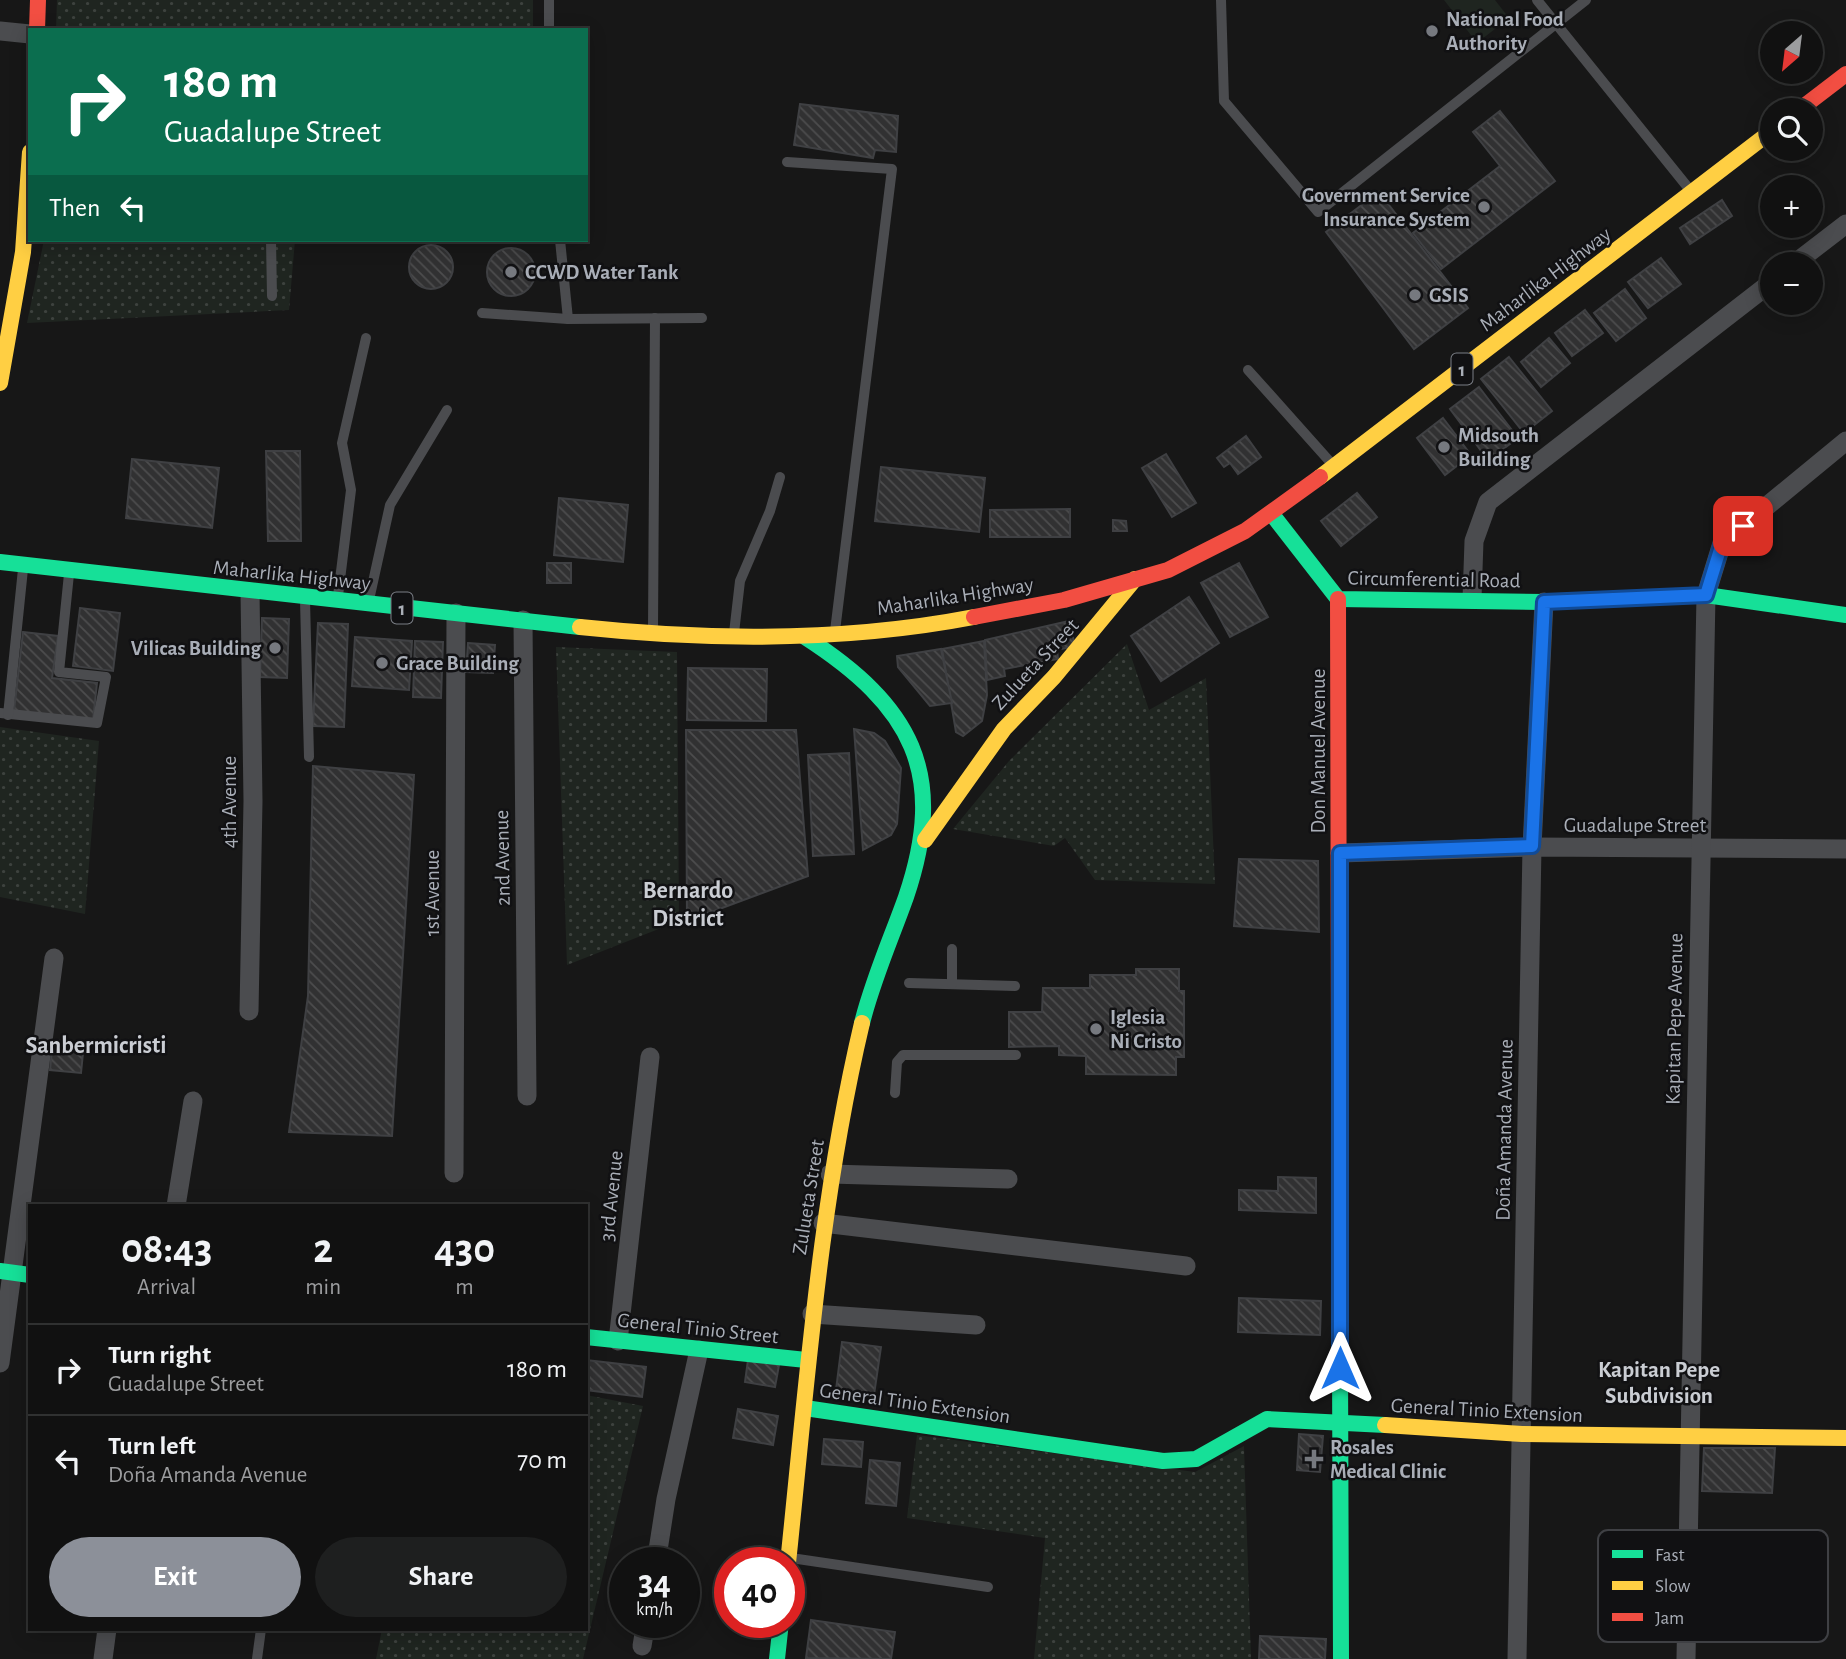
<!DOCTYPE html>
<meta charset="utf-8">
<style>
body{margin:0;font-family:"Alegreya Sans",sans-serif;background:#1e1f1f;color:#f1f3f6;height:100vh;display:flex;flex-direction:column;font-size:26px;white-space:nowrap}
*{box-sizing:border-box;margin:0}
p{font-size:23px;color:#9c9d9f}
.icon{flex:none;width:38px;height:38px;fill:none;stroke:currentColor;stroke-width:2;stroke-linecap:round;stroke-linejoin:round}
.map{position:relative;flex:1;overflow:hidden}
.panel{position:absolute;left:28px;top:1204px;width:560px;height:427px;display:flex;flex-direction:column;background:#111;border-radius:0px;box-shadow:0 4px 18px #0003,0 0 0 2px #303131}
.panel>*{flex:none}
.banner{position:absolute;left:28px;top:28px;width:560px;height:214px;border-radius:0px;box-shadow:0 4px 18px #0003,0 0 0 2px #303131;background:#0b6e4f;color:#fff;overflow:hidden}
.needle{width:46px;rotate:208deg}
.tools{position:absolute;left:1760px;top:21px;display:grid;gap:14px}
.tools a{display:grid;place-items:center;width:63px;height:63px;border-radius:50%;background:#111;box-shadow:0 4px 18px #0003,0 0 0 2px #303131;font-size:35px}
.speed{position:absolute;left:609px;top:1547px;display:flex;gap:14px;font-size:35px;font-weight:700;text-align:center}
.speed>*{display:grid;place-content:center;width:91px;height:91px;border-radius:50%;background:#111;box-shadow:0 4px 18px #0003,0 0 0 2px #303131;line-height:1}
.speed small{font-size:18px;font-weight:400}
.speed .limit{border:10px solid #d22;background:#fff;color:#111}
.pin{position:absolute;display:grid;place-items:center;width:60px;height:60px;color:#fff;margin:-30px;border-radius:14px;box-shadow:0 4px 10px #0006}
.me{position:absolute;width:77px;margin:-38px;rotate:0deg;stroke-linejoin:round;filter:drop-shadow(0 0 5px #0008)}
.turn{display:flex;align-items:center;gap:24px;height:147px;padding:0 21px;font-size:32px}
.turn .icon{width:91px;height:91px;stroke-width:2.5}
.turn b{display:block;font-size:49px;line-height:60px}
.then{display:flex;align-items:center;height:66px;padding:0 21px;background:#0003;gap:14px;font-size:26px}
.eta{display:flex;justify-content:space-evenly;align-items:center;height:119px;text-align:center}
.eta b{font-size:42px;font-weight:700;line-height:49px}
.primary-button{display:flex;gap:14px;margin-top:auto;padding:14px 21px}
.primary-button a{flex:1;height:80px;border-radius:42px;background:#8c9099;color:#fff;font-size:28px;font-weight:700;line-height:80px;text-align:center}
.primary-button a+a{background:#1e1f1f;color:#f1f3f6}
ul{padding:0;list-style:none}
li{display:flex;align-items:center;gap:21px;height:91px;padding:0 21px;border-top:2px solid #303131}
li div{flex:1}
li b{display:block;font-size:26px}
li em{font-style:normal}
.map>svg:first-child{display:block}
.grass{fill:url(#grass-dots)}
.pitch{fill:#1f2520}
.building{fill:url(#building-back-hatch);stroke:#3f4043;stroke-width:2}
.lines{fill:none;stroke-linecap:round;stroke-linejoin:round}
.lane{stroke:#4b4c4f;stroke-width:10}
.street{stroke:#4b4c4f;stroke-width:19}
.fast{stroke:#16e098;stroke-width:16}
.slow{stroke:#ffcf43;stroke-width:16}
.jam{stroke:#f24e42;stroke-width:16}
.route-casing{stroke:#114b97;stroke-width:18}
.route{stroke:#1a73e8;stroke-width:12}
.poi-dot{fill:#76797f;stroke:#111113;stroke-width:2.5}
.labels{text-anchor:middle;stroke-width:5;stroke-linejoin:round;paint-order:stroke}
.shield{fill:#111113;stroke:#7b7f86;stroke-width:2}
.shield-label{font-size:19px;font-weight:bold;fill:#a9aeb7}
.poi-label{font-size:21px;font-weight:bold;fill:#a9aeb7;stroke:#111113;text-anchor:start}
.street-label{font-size:21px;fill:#a9aeb7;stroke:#111113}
.neighbourhood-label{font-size:23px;font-weight:bold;fill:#cacdd3;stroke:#111113}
.quarter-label{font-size:24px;font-weight:bold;fill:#cacdd3;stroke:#111113}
.key{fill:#111113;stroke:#3f4044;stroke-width:2}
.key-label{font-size:19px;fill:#a9aeb7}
</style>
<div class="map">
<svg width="1846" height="1659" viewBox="0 0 1846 1659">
<defs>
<pattern id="grass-dots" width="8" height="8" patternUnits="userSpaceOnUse" patternTransform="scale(1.75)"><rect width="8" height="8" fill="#1f2520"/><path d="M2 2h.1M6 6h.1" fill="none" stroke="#3d423e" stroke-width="1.8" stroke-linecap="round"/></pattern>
<pattern id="building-back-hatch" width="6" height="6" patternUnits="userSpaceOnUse" patternTransform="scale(1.75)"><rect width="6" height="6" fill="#313132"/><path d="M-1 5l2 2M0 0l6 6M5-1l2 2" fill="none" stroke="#4c4c4d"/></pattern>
</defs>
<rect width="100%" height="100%" fill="#171717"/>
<g class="grass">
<polygon points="57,0 533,0 533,30 56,30"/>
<polygon points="44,240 295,240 289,310 27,323"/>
<polygon points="1127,644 1149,710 1206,678 1215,884 1095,880 1065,838 1054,846 953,829 1009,761"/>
<polygon points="556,647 677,652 679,921 567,965"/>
<polygon points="0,727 99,741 85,914 0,897"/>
<polygon points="586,1395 643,1406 583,1659 376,1659 382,1629 586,1629"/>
<polygon points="917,1435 1195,1472 1244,1446 1251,1659 1034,1659 1045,1538 907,1518"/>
</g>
<polygon class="pitch" points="1444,0 1495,0 1509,18 1477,43"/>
<g class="building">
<polygon points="800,104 898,116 896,152 875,150 873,158 794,145"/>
<polygon points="1500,111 1555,181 1441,269 1413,233 1500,166 1473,132"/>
<polygon points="1379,192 1468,308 1414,349 1326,232"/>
<polygon points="1722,200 1732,216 1690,244 1680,228"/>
<circle cx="431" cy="267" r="22"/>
<circle cx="511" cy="272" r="24"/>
<polygon points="1661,258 1681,284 1648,308 1628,282"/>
<polygon points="1625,289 1646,318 1616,341 1594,313"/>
<polygon points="1585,310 1603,333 1572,356 1555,333"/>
<polygon points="1549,338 1570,363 1541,387 1521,362"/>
<polygon points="1509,357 1552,411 1524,433 1481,379"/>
<polygon points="1479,387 1518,438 1488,460 1450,409"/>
<polygon points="1443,418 1471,455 1445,475 1417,438"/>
<polygon points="1246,436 1261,457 1238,474 1230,463 1224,467 1217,458"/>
<polygon points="266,451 300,451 301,541 268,541"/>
<polygon points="1166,454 1196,503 1172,517 1142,468"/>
<polygon points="132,459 219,468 212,528 126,518"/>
<polygon points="881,467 985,478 979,532 875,521"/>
<polygon points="1357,493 1377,517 1341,546 1321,521"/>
<polygon points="559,498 628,505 623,562 554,555"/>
<polygon points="1070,509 1070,537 990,537 990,510"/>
<polygon points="1113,520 1126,521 1127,531 1113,531"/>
<rect x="547" y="563" width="24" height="20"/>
<polygon points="1239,563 1268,617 1230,637 1201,583"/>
<polygon points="1189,597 1219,643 1161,681 1131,636"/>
<polygon points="80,608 120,613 113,671 73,666"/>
<polygon points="262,618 289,619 287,678 260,677"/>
<polygon points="1069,621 1075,646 1057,650 1058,659 1004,669 1005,676 987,680 985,640"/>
<polygon points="318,623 348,624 344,727 313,726"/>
<polygon points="23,632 58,636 52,678 97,683 93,720 14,711"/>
<polygon points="355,637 412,641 409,690 352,686"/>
<polygon points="415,641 443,642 441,698 413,697"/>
<polygon points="984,641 987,695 982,721 963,736 956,732 942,649"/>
<polygon points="468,643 495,645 493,673 466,672"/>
<polygon points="941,649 952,703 930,706 898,667 897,656"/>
<polygon points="688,668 767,669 766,721 687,720"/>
<polygon points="854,729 874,733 885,741 901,768 897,824 891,835 863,850"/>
<polygon points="686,730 796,730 808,876 687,921"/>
<polygon points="849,753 854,854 813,856 808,755"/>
<polygon points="313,766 414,775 392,1136 289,1132 308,996"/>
<polygon points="1239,859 1318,861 1319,932 1234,926"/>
<polygon points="1136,969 1179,969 1179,991 1184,991 1184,1057 1176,1057 1176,1075 1086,1074 1086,1056 1059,1055 1059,1046 1009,1047 1009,1012 1042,1012 1043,988 1090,988 1090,975 1136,975"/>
<polygon points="53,1040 84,1043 81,1073 50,1070"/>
<polygon points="1278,1177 1316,1178 1316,1213 1239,1210 1239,1190 1278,1191"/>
<polygon points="1239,1298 1321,1301 1320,1335 1238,1332"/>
<polygon points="842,1342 881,1347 874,1395 836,1390"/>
<polygon points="586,1360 646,1367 642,1397 586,1390"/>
<polygon points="748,1360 779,1365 775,1387 745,1382"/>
<polygon points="738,1409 778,1416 773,1445 733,1438"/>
<polygon points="1299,1434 1323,1436 1320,1472 1297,1470"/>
<polygon points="824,1439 863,1442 861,1467 822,1464"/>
<polygon points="1704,1448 1775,1448 1772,1493 1702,1491"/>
<polygon points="870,1460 900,1463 896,1506 866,1503"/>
<polygon points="811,1620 895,1632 891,1659 806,1658"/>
<polygon points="1260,1636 1326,1639 1325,1659 1259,1659"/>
</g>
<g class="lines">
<g class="lane">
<polyline points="1221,0 1224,101 1318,212 1586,0"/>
<polyline points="1537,0 1690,190"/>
<polyline points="549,30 549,0"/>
<polyline points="787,162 892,169 835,631"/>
<polyline points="271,240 272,296"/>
<polyline points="560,240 568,319"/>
<polyline points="482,313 568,319 702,318"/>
<polyline points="1248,370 1332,464"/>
<polyline points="338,596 351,490 342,443 366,338"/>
<polyline points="305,600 309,757"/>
<polyline points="369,600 390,505 447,410"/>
<polyline points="653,629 655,318"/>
<polyline points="734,633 740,581 770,511 780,477"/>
<polyline points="0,713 97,723 106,677 59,672 69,574"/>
<polyline points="8,715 23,569"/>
<polyline points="909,983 1015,986"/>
<polyline points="952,984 952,949"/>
<polyline points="895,1093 897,1062 903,1055 1016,1055"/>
<polyline points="791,1558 988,1587"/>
<polyline points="257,1659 261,1629"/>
</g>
<g class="street">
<polyline points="0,31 30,34"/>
<polyline points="1794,264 1846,224"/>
<polyline points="1472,599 1474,541 1488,502 1773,281"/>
<polyline points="523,620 527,1096"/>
<polyline points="1340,853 1532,847 1846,849"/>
<polyline points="249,1011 253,801 250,592"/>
<polyline points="454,1173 456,613"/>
<polyline points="830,1174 1008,1179"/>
<polyline points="176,1206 193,1101"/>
<polyline points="823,1223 1186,1266"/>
<polyline points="812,1314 976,1325"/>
<polyline points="618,1341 650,1057"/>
<polyline points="0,1363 54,958"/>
<polyline points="656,1563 666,1499 699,1350"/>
<polyline points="642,1646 646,1622"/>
<polyline points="103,1659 107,1629"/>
<polyline points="1517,1659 1532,847 1544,602"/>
<polyline points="1686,1659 1706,595 1722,543 1846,441"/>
</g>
<g class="fast">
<polyline points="1271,513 1338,599 1544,602 1706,595 1846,615"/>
<polyline points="0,562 580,627"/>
<path d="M805,637C912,706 948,773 906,897C891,939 873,979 862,1023"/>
<polyline points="1339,1056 1341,1659"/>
<polyline points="0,1271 30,1275"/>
<polyline points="586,1337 806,1360"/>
<polyline points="805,1408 1163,1461 1196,1459 1267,1419 1385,1425"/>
<polyline points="777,1659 781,1622"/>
</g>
<g class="slow">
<polyline points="0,383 23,252 30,152"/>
<polyline points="1320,477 1773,130"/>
<path d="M580,627C711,641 844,642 974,617"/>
<polyline points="925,840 1004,729 1054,677 1135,579"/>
<polyline points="1385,1425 1522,1434 1846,1438"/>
<path d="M788,1563C807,1382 820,1200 862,1023"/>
</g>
<g class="jam">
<polyline points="37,30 38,0"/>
<polyline points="1799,110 1846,74"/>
<polyline points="1338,599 1339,1056"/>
<polyline points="974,617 1064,600 1168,570 1245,531 1320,477"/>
</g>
</g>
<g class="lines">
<defs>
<polyline id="route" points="1340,1368 1340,853 1532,846 1544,602 1706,595 1722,543 1743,526"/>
</defs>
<use href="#route" class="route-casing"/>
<use href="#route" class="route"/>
</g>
<g class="poi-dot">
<circle cx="1432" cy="31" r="7"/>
<circle cx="1484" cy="207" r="7"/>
<circle cx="511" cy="272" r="7"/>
<circle cx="1415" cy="295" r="7"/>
<circle cx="1444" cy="447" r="7"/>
<circle cx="275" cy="648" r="7"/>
<circle cx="382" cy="663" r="7"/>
<circle cx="1096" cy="1029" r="7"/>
<path d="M1310.5 1448.5h7v7h7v7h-7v7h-7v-7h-7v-7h7z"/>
</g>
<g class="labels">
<g class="shield">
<rect x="1451.5" y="353.5" width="21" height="31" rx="5"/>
<rect x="391.5" y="592.5" width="21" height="31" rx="5"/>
</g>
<g class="shield-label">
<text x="1462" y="376">1</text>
<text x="402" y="615">1</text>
</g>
<g class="poi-label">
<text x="1446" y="26">National Food<tspan x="1446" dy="24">Authority</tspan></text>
<text x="1470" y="202" text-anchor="end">Government Service<tspan x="1470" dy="24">Insurance System</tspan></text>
<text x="525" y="279">CCWD Water Tank</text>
<text x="1429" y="302">GSIS</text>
<text x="1458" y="442">Midsouth<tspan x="1458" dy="24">Building</tspan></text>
<text x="261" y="655" text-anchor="end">Vilicas Building</text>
<text x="396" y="670">Grace Building</text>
<text x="1110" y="1024">Iglesia<tspan x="1110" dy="24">Ni Cristo</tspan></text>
<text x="1330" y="1454">Rosales<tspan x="1330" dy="24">Medical Clinic</tspan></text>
</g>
<g class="street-label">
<text transform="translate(1545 279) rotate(-37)" y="7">Maharlika Highway</text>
<text transform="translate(292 575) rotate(6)" y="7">Maharlika Highway</text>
<text transform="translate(1434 579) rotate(1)" y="7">Circumferential Road</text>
<text transform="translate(955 596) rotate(-9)" y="7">Maharlika Highway</text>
<text transform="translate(1035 664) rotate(-47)" y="7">Zulueta Street</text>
<text transform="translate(1318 751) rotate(-90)" y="7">Don Manuel Avenue</text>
<text transform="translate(229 802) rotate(-90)" y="7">4th Avenue</text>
<text x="1635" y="832">Guadalupe Street</text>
<text transform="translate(502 858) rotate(-91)" y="7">2nd Avenue</text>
<text transform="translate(432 893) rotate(-90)" y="7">1st Avenue</text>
<text transform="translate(1674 1019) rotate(-89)" y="7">Kapitan Pepe Avenue</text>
<text transform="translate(1504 1130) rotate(-89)" y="7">Doña Amanda Avenue</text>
<text transform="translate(611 1196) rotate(-84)" y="7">3rd Avenue</text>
<text transform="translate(808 1197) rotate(-81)" y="7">Zulueta Street</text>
<text transform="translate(698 1328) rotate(6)" y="7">General Tinio Street</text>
<text transform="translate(915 1403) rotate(8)" y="7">General Tinio Extension</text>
<text transform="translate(1487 1410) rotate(3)" y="7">General Tinio Extension</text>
</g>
<g class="neighbourhood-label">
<text x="1659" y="1377">Kapitan Pepe<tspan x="1659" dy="26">Subdivision</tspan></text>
</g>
<g class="quarter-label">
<text x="688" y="898">Bernardo<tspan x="688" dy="28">District</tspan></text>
<text x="96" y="1053">Sanbermicristi</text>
</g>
</g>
<rect x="1598" y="1530" width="230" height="112" rx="10" class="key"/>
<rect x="1612" y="1550" width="31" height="8" fill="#16e098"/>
<rect x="1612" y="1581" width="31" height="9" fill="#ffcf43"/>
<rect x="1612" y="1613" width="31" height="8" fill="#f24e42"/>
<g class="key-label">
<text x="1655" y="1561">Fast</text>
<text x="1655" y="1592">Slow</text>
<text x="1655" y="1624">Jam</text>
</g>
</svg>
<div class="tools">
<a><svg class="needle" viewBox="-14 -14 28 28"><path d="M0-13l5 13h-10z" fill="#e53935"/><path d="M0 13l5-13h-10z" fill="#9c9d9f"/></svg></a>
<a><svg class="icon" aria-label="search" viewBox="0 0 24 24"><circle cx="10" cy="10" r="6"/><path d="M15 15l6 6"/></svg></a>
<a>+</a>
<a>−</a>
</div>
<div class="speed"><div>34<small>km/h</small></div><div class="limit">40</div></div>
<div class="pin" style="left:1743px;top:526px;background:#d93025"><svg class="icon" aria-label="arrive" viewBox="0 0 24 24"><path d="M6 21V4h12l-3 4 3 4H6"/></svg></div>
<svg class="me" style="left:1340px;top:1368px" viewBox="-20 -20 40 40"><path d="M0-17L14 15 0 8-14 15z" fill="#1a73e8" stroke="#fff" stroke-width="4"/></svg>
<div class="banner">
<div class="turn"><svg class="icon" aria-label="right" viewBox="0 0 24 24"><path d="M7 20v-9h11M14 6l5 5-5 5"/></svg><div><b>180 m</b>Guadalupe Street</div></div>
<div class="then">Then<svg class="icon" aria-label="left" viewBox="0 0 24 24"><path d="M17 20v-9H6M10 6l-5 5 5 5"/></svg></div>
</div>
<section class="panel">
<div class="eta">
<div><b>08:43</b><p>Arrival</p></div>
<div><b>2</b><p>min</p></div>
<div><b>430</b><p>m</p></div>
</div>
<ul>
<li><svg class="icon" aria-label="right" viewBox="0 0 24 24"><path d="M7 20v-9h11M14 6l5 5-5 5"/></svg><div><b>Turn right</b><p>Guadalupe Street</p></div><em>180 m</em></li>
<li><svg class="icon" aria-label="left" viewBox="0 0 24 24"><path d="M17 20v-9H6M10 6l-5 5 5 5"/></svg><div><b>Turn left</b><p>Doña Amanda Avenue</p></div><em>70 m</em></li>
</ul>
<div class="primary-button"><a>Exit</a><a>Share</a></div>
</section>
</div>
